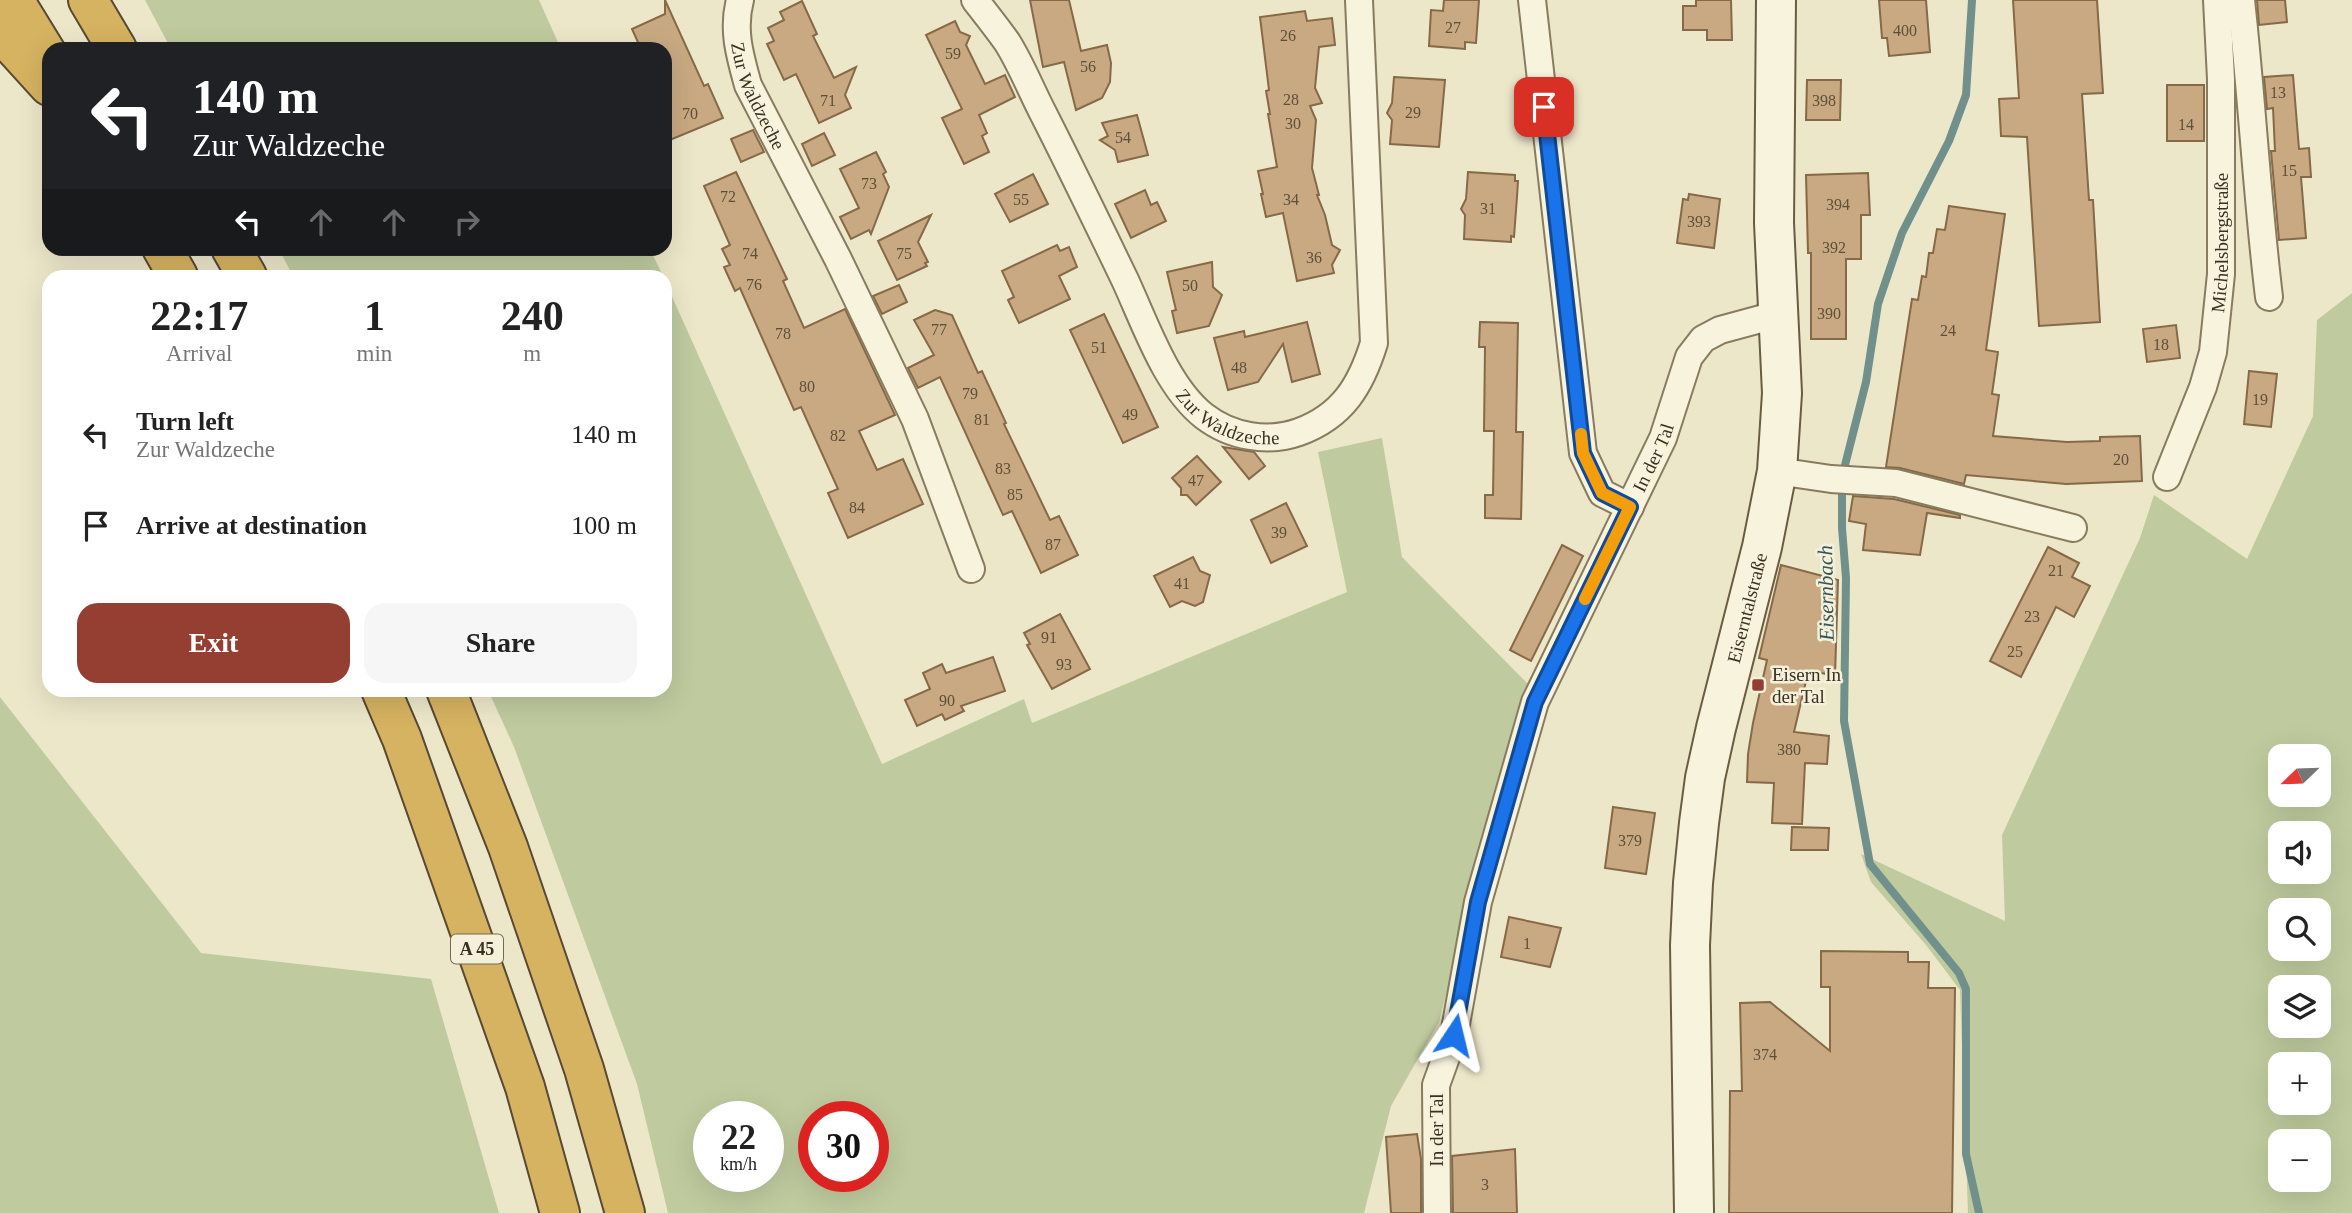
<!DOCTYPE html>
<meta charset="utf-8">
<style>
body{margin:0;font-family:"Times New Roman",serif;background:#f6f6f6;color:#222;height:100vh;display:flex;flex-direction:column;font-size:26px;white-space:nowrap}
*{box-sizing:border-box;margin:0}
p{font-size:23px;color:#767676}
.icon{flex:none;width:38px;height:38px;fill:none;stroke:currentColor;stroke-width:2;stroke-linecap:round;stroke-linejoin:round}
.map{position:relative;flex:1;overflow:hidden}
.sheet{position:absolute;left:42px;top:270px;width:630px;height:427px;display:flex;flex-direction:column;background:#fff;border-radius:21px;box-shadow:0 7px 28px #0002}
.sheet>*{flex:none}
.hud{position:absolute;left:42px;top:42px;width:630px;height:214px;border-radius:21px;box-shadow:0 7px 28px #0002;background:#202124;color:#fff;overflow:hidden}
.needle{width:46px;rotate:247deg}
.tools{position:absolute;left:2268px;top:744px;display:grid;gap:14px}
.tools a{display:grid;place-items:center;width:63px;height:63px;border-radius:14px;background:#fff;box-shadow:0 7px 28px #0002;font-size:35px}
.speed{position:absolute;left:693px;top:1101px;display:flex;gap:14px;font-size:35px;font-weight:700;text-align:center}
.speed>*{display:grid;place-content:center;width:91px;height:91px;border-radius:50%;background:#fff;box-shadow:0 7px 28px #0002;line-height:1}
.speed small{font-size:18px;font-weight:400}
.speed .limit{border:10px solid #d22;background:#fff;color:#111}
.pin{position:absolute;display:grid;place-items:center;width:60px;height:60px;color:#fff;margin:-30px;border-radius:14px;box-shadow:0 4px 10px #0006}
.me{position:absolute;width:77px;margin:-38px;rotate:10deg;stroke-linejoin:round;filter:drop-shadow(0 0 5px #0008)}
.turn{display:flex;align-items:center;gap:24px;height:147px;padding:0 35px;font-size:32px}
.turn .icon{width:91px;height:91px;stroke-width:2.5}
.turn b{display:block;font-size:49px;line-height:60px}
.lanes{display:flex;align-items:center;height:66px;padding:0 35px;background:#0003;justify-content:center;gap:35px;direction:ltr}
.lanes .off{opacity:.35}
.eta{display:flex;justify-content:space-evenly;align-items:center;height:119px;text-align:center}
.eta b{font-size:42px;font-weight:700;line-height:49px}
.button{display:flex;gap:14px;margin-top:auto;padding:14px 35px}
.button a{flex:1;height:80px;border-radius:21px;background:#943f32;color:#fff;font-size:28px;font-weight:700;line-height:80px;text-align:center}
.button a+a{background:#f6f6f6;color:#222}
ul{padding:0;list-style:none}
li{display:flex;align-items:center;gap:21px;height:91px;padding:0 35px}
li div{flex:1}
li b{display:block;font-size:26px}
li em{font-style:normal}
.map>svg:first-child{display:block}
.green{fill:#bfcb9e;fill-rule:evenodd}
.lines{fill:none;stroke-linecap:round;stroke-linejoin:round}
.stream{stroke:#71908c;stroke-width:8}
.building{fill:#c8a982;stroke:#866946;stroke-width:2}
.street-casing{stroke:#887b5f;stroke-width:30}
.secondary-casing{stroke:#6a5c42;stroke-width:42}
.highway-casing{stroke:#574932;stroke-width:42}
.street{stroke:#f7f3dd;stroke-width:26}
.secondary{stroke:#f7f3dd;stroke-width:38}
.highway{stroke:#d6b361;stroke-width:38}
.route-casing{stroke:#114b97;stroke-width:18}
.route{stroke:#1a73e8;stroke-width:12}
.slow{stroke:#f59e0b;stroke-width:12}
.poi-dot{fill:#943f32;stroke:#f4f0d9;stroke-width:2.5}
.labels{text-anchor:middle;stroke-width:5;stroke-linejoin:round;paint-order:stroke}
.number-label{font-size:16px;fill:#5e4f39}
.shield{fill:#f4f0d9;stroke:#726a58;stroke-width:2}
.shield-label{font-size:18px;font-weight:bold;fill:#3a3121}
.street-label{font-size:19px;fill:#3a3121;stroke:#f4f0d9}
.poi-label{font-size:19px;fill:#3a3121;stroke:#f4f0d9;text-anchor:start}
.water-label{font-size:21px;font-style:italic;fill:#325559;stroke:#f4f0d9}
</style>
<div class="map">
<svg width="2352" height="1213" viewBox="0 0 2352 1213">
<rect width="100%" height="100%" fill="#ede7ca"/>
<g class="green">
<polygon points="145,0 539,0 561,49 171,49"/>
<polygon points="279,249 650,249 663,276 293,276"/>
<path d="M665,281L882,764L1024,699L1032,723L1347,592L1318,452L1382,438L1402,557L1528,684L1439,1022L1391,1106L1364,1213H668L637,1084L514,747L488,690H665ZM709,1116H768V1176H709ZM814,1116H873V1176H814Z"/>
<path d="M2352,293V1213H1968L1960,990L1926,945L1871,882L1861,854L2005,921L2002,835L2140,538L2154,495L2247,559L2313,416L2317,320ZM2280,756H2319V794H2280ZM2280,833H2319V872H2280ZM2280,910H2319V948H2280ZM2319,987V1026H2280V987ZM2280,1064H2319V1102H2280ZM2280,1141H2319V1180H2280Z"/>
<polygon points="0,697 201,953 431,979 499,1213 0,1213"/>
</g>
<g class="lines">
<polyline class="stream" points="1972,0 1966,95 1949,141 1902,233 1878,304 1866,382 1842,477 1842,528 1846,578 1844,721 1870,864 1959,973 1966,989 1966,1154 1979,1213"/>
</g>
<g class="building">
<polygon points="665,0 704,86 708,84 723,118 665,142 665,49 641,49 632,29 665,14"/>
<polygon points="1030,0 1069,0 1081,51 1107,45 1111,63 1110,82 1102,98 1076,110 1064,62 1043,67"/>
<polygon points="1444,0 1479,0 1476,43 1465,42 1465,49 1429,46 1431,10 1443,11"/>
<polygon points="1696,0 1731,0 1732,40 1707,40 1707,30 1683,30 1683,6 1696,6"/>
<polygon points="1879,0 1926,0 1930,52 1889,56 1887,38 1882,38"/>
<polygon points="2013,0 2097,0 2103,93 2082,94 2089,200 2093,200 2100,322 2039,326 2027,137 2001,136 1999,99 2019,98"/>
<polygon points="2257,0 2285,0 2287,22 2259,25"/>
<polygon points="802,1 817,34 813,36 834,78 856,67 845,95 851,108 819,123 796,74 784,80 767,44 774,41 768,28 784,20 780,12"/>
<polygon points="1305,11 1307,21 1332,18 1335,45 1319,47 1315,88 1322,103 1310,106 1316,120 1312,168 1319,195 1317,195 1325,215 1332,245 1340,250 1332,265 1334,273 1297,281 1283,213 1266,217 1261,194 1263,194 1258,171 1277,167 1268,114 1270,114 1266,91 1269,90 1260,17"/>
<polygon points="955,21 960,32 970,36 966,45 985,84 1005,75 1015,97 979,115 987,133 982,136 989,152 964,164 942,118 962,109 926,35"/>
<polygon points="2293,75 2299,149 2309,148 2311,177 2301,177 2306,238 2279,240 2271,151 2275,151 2273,108 2267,109 2264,77"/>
<polygon points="1394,77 1445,80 1439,147 1390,144 1392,120 1387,113 1392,103"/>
<polygon points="1807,80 1841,80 1840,120 1806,120"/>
<rect x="2167" y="85" width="37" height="56"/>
<polygon points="1137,115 1148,155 1118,162 1115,150 1100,140 1108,136 1102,123"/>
<polygon points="753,130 764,152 741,162 731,139"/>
<polygon points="824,133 835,155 812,166 802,144"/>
<polygon points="876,152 886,172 883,174 889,187 871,234 869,230 851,239 840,217 859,208 840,169"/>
<polygon points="736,172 787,279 783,281 804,328 845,309 895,415 859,431 877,470 903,459 923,504 848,538 828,493 838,489 801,407 794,410 740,288 735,291 724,267 730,265 722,249 730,245 704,186"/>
<polygon points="1468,172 1515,175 1515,181 1518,181 1517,197 1514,237 1511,236 1511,242 1464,239 1465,215 1461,209 1466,199"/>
<polygon points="1868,173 1870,215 1861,215 1861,259 1846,259 1846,339 1811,339 1811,253 1808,253 1806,175"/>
<polygon points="1033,174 1048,204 1010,222 995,194"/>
<polygon points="1145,190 1151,205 1157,202 1166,221 1131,238 1115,204"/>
<polygon points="1689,194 1720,199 1714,248 1677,243 1683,199 1688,200"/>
<polygon points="1949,206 2005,214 1986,350 1998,352 1992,394 1999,395 1993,436 2067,442 2100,441 2100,437 2140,436 2142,481 2066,484 1966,475 1964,484 1900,468 1886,467 1912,299 1918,300 1922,276 1926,277 1929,253 1933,253 1937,229 1945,230"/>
<polygon points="931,215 918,242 928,262 925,263 927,266 897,280 878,241"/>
<polygon points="1057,245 1060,251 1069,247 1077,267 1059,276 1070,299 1019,323 1008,300 1014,297 1002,271"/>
<polygon points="1212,262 1213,287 1222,295 1209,326 1177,333 1172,311 1176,310 1167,272"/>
<polygon points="899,285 907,302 882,314 873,296"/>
<polygon points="935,310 952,315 978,373 982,371 1006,423 1004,424 1050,520 1059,516 1078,555 1041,573 1012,511 1003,515 940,377 918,388 908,368 934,355 914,320"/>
<polygon points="1104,314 1158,427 1123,443 1070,330"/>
<polygon points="1307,322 1320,374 1292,382 1283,344 1258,382 1228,390 1214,338 1244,331 1245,337"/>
<polygon points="1480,322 1518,323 1516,432 1523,432 1521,519 1485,518 1485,495 1493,495 1494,431 1484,431 1485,347 1479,347"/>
<polygon points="2176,325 2180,358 2147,362 2143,329"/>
<polygon points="2249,371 2277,374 2271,427 2244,424"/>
<polygon points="1223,447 1254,452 1265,466 1249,479"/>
<polygon points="1197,456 1221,482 1196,505 1187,495 1181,495 1181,488 1172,478"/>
<polygon points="1853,496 1894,499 1960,515 1960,518 1927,513 1920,555 1863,550 1866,524 1849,521"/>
<polygon points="1286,503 1307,546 1271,563 1251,520"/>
<polygon points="1562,545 1583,556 1531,661 1510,650"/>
<polygon points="2048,547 2079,563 2072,577 2090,586 2074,617 2056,607 2021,677 1990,661"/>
<polygon points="1193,557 1200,571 1210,575 1203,602 1195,606 1182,601 1170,607 1154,576"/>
<polygon points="1781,565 1838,580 1835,676 1817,672 1816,677 1812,676 1811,681 1806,681 1794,732 1829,736 1827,764 1805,763 1802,824 1772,823 1774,783 1747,782 1748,754 1753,723 1767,660 1759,658"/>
<polygon points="1060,614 1090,669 1052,689 1027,645 1030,644 1024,633"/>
<polygon points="993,657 1005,691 961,706 964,711 945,720 942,714 917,726 905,700 930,689 923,673 942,664 946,673"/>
<polygon points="1613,807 1655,813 1646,874 1605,868"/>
<polygon points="1792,827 1829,828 1828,850 1791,850"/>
<polygon points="1509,917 1561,928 1550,967 1501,957"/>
<polygon points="1821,951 1908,952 1908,962 1929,962 1928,988 1955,988 1952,1213 1729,1213 1730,1091 1742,1091 1740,1003 1770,1002 1830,1051 1830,987 1821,987"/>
<polygon points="1417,1134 1421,1159 1421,1213 1391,1213 1386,1137"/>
<polygon points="1515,1149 1517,1213 1453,1213 1452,1156"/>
</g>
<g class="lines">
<defs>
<g id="street">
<path id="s1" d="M740,0C732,30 740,56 748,85L838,259L915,419L971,569"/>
<path id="s2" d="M975,0C986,14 997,28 1007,42C1021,64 1031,90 1043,113C1071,168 1098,224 1125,280C1145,323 1166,386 1204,416C1231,437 1268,443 1299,432C1343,416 1361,385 1374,343L1359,0"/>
<polyline points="1532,0 1583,453 1602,493 1630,507"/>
<path d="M2241,0C2252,99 2257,198 2269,297"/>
<polyline points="1777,471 1831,479 1896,483 2073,528"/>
<path id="s3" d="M2167,477L2203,387L2213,352L2221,274V79L2217,0"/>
<path id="s4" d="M1437,1213L1436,1085L1454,1035L1478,902L1535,702L1663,438L1689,357L1703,339L1720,330L1779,314"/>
</g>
<g id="secondary">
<path id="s5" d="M1694,1213L1690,945L1693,883L1699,823L1705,778L1716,728L1762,547L1777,471L1782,393L1774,223L1776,0"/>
</g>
<g id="highway">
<polyline points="14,0 49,57"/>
<polyline points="88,0 117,49"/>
<polyline points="0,32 49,86"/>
<polyline points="162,248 178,276"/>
<polyline points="231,248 247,276"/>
<polyline points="381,690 402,739 525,1087 560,1213"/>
<polyline points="446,690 508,847 584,1069 625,1213"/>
</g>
</defs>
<use href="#street" class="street-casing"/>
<use href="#secondary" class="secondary-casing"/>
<use href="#highway" class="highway-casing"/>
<use href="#street" class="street"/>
<use href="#secondary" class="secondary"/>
<use href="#highway" class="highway"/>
</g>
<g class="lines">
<defs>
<polyline id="route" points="1454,1035 1478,902 1535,702 1630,507 1602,493 1583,453 1544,107"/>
</defs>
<use href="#route" class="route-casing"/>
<use href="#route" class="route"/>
<polyline class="slow" points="1581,434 1583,453 1602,493 1630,507 1585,599"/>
</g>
<rect class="poi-dot" x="1751" y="678" width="14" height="14" rx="3.5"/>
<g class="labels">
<g class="number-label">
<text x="1453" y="33">27</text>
<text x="1905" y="36">400</text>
<text x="1288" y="41">26</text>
<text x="953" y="59">59</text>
<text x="1088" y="72">56</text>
<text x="2278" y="98">13</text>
<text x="1291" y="105">28</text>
<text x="828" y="106">71</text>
<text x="1824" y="106">398</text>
<text x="1413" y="118">29</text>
<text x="690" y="119">70</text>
<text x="1293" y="129">30</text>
<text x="2186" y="130">14</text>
<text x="1123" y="143">54</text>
<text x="2289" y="176">15</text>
<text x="869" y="189">73</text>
<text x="728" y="202">72</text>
<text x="1021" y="205">55</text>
<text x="1291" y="205">34</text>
<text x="1838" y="210">394</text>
<text x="1488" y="214">31</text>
<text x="1699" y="227">393</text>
<text x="1834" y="253">392</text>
<text x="750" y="259">74</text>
<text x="904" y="259">75</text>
<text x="1314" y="263">36</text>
<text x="754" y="290">76</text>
<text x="1190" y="291">50</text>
<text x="1829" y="319">390</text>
<text x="939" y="335">77</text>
<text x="1948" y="336">24</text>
<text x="783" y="339">78</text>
<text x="2161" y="350">18</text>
<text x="1099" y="353">51</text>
<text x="1239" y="373">48</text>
<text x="807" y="392">80</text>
<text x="970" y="399">79</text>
<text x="2260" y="405">19</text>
<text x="1130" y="420">49</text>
<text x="982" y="425">81</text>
<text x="838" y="441">82</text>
<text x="2121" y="465">20</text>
<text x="1003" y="474">83</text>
<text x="1196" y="486">47</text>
<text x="1015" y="500">85</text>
<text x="857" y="513">84</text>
<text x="1279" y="538">39</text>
<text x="1053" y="550">87</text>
<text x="2056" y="576">21</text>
<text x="1182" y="589">41</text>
<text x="2032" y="622">23</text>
<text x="1049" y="643">91</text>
<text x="2015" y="657">25</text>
<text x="1064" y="670">93</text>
<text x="947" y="706">90</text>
<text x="1789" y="755">380</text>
<text x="1630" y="846">379</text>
<text x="1527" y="949">1</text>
<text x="1765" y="1060">374</text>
<text x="1485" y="1190">3</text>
</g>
<rect class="shield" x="451" y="934.5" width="52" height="29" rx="5"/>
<g class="shield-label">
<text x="477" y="955">A 45</text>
</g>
<g class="street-label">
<text dy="7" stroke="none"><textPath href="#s1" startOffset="100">Zur Waldzeche</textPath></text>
<text dy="7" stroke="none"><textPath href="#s3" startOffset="243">Michelsbergstraße</textPath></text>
<text dy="7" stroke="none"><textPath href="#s2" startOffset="500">Zur Waldzeche</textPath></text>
<text dy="7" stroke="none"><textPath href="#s4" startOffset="796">In der Tal</textPath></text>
<text dy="7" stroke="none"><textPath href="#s5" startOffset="611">Eiserntalstraße</textPath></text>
<text transform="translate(1436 1130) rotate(-90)" y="7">In der Tal</text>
</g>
<g class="poi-label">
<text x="1772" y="681">Eisern In<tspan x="1772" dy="22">der Tal</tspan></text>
</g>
<g class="water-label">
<text transform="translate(1826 593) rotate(-91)" y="7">Eisernbach</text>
</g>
</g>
</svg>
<div class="tools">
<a><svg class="needle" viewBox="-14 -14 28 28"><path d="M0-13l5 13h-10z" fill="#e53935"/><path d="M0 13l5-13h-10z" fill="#767676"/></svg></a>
<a><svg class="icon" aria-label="sound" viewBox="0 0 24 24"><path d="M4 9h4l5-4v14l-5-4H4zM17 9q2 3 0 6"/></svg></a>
<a><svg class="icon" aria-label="search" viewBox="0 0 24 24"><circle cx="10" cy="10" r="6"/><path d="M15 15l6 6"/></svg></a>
<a><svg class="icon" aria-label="layers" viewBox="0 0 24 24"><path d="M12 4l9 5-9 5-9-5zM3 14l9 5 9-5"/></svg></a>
<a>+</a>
<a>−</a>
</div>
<div class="speed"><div>22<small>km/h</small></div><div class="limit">30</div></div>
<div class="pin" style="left:1544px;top:107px;background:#d93025"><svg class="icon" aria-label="arrive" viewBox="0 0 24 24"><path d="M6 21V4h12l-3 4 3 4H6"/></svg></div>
<svg class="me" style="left:1454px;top:1035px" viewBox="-20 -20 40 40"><path d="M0-17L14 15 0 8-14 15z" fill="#1a73e8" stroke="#fff" stroke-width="4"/></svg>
<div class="hud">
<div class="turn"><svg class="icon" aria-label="left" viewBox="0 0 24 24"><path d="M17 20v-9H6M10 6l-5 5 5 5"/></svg><div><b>140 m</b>Zur Waldzeche</div></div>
<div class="lanes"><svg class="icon" aria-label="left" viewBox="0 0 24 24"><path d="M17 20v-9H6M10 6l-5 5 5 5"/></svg><svg class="icon off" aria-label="ahead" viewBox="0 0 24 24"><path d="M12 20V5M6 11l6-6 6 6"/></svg><svg class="icon off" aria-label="ahead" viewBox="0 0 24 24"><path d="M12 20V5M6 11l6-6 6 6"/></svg><svg class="icon off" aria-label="right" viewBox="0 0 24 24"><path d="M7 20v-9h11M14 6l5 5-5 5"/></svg></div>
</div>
<section class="sheet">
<div class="eta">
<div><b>22:17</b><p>Arrival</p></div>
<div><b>1</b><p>min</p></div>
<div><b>240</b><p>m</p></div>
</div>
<ul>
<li><svg class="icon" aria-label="left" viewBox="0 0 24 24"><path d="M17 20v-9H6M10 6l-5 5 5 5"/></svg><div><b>Turn left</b><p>Zur Waldzeche</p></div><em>140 m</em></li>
<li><svg class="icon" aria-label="arrive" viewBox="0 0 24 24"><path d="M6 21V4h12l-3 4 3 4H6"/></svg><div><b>Arrive at destination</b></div><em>100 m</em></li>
</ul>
<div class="button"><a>Exit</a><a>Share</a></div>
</section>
</div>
